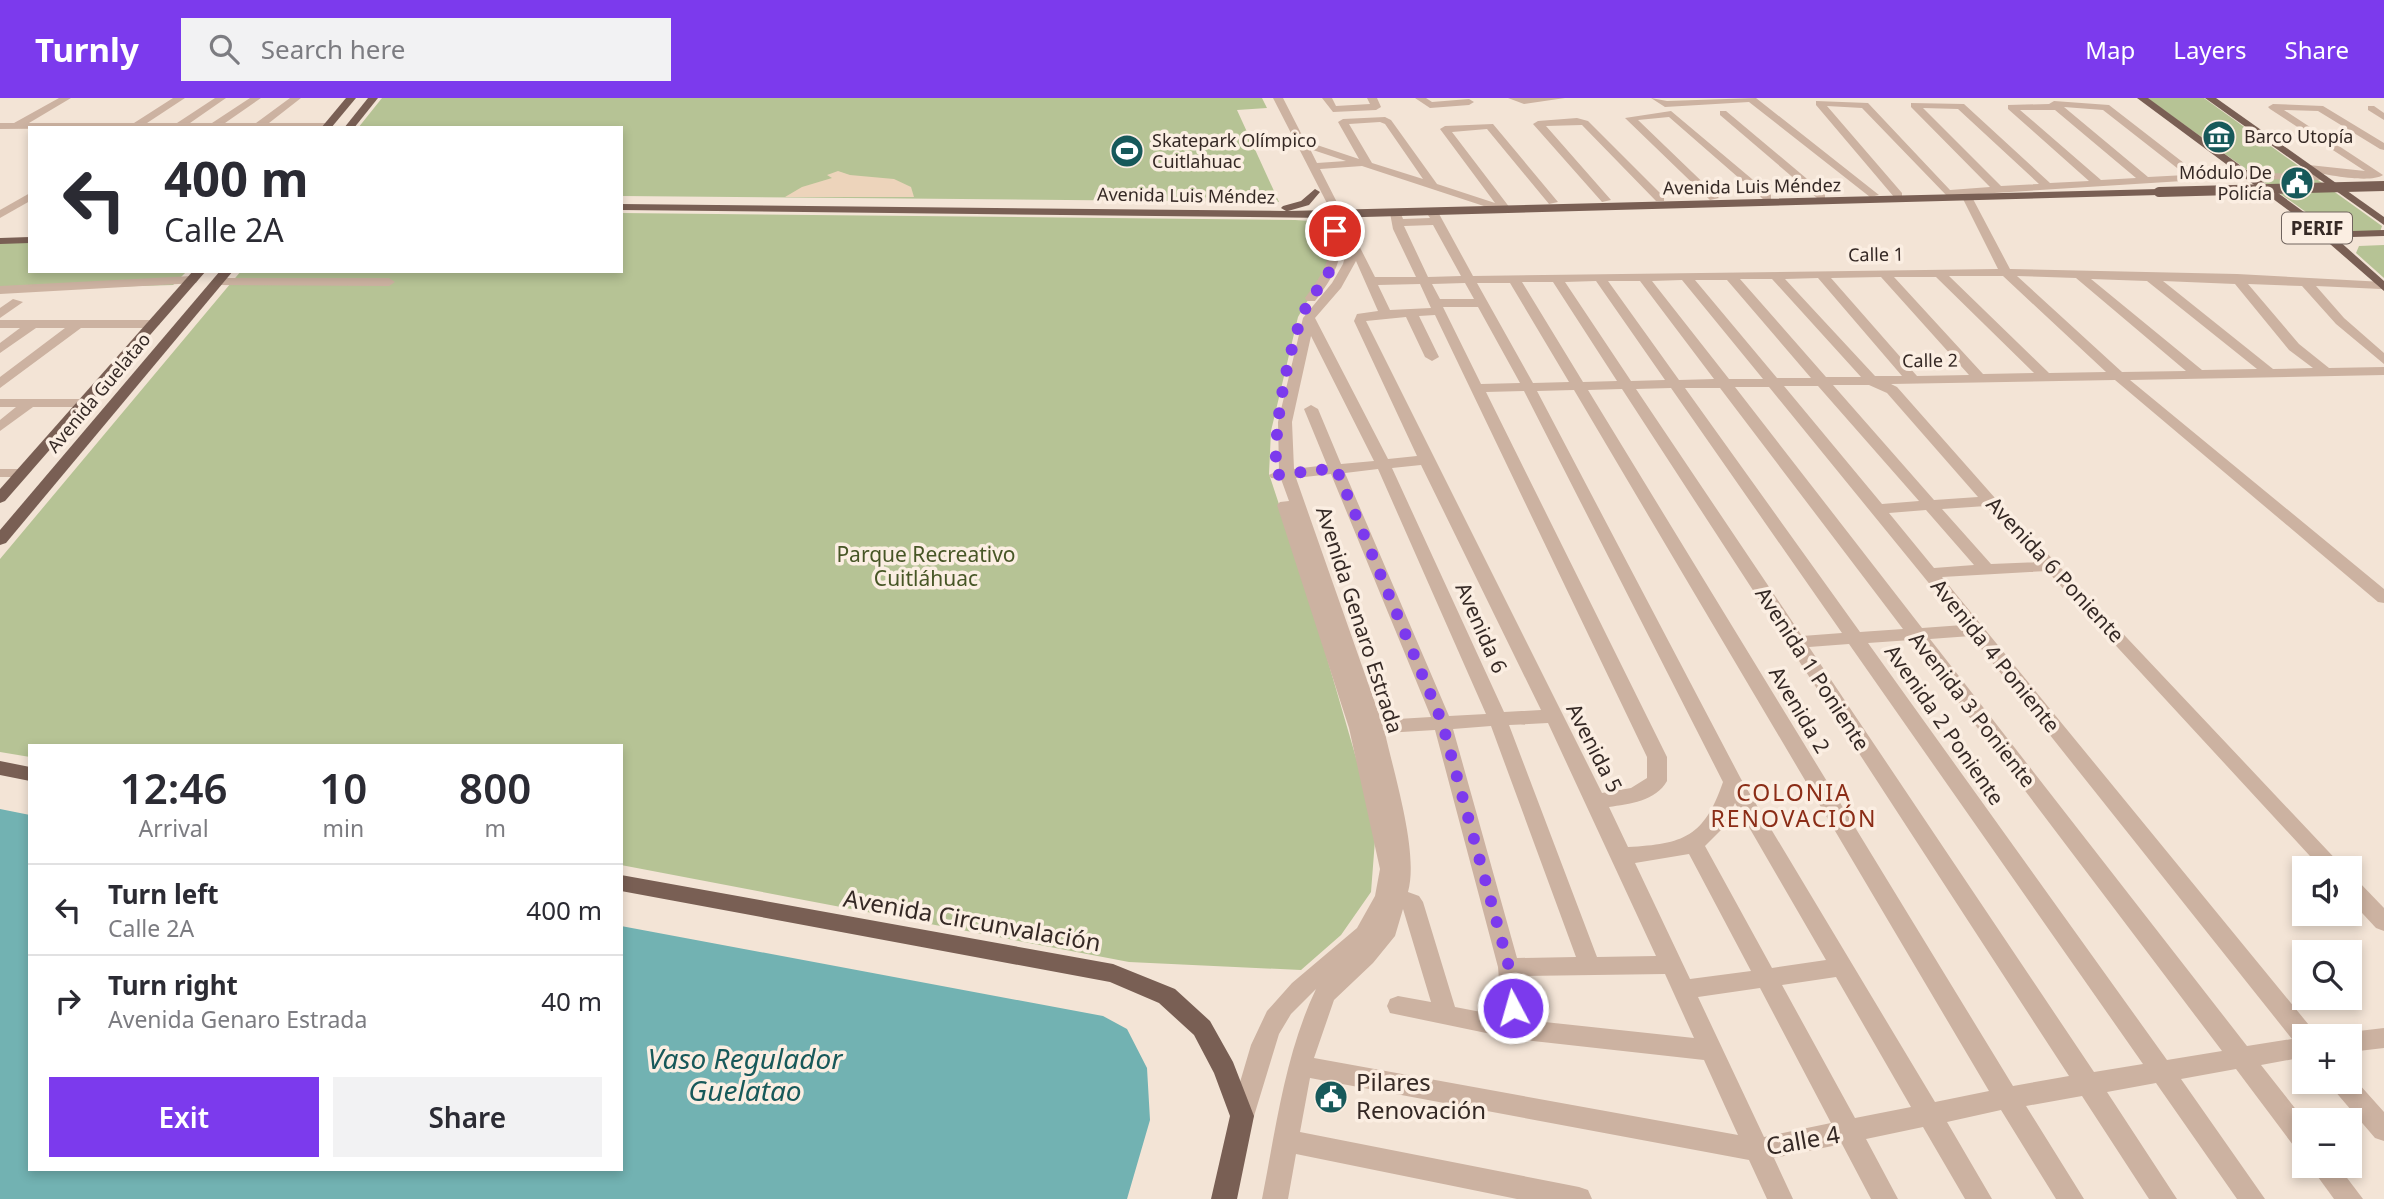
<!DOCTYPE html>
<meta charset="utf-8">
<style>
body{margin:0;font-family:"Noto Sans",sans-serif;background:#f2f2f3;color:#2b2b33;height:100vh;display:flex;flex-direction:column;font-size:26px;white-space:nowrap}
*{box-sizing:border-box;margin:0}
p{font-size:23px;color:#7c7c81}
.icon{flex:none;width:38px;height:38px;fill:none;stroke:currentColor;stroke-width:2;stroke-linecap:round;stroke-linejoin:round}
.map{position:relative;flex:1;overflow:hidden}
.drawer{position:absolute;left:28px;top:646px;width:595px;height:427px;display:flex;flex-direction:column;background:#fff;border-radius:0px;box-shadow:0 4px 10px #0003}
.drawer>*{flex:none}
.banner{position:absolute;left:28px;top:28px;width:595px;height:147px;border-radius:0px;box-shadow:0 4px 10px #0003;background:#fff;color:#2b2b33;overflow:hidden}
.fabs{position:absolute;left:2292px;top:758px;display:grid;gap:14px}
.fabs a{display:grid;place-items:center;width:70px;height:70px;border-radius:0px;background:#fff;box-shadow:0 4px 10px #0003;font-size:35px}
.pin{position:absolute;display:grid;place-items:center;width:60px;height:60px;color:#fff;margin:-30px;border:4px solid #fff;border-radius:50%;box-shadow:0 2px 7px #0007}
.me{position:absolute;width:77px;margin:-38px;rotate:354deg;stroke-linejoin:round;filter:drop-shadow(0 0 5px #0008)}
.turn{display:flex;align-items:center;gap:24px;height:147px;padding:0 21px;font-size:32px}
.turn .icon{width:91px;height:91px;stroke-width:2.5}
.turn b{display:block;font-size:49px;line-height:60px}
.eta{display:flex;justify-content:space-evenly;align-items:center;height:119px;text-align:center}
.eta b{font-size:42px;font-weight:600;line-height:49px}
.action{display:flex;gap:14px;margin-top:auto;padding:14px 21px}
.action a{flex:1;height:80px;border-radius:0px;background:#7c3aed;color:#fff;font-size:28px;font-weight:600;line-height:80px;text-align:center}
.action a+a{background:#f2f2f3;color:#2b2b33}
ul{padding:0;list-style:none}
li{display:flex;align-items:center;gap:21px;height:91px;padding:0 21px;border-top:2px solid #e1e1e2}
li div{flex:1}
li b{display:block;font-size:26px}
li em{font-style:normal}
header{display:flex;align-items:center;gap:42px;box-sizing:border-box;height:98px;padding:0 35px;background:#7c3aed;color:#fff}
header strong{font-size:33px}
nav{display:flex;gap:38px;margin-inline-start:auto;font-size:24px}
.search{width:490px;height:63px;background:#f2f2f3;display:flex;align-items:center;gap:18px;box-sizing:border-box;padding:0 24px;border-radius:0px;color:#7c7c81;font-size:26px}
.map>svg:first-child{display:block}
.green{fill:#b6c395}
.plaza{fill:#edd4bb}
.water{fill:#72b2b2}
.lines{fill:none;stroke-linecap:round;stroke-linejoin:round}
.minor{fill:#ccb2a1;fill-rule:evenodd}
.major{fill:#795f54;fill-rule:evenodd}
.major-bridge{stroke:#795f54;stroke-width:10}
.route{stroke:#7c3aed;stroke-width:12;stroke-dasharray:0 21.6}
.labels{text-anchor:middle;stroke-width:7;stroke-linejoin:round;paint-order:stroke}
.far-poi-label{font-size:18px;fill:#352925;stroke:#fbeee2;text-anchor:start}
.far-street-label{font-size:18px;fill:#352925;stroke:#fbeee2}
.shield{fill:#fbeee2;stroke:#70645e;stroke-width:2}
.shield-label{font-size:19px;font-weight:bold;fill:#352925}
.park-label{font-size:21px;fill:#475626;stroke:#fbeee2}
.street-label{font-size:21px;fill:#352925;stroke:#fbeee2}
.neighbourhood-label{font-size:23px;letter-spacing:2px;fill:#8b2d17;stroke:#fbeee2}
.near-street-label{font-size:24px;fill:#352925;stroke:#fbeee2}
.near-poi-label{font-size:24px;fill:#352925;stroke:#fbeee2;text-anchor:start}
.near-water-label{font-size:28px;font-style:italic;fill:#17595a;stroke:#fbeee2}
</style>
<header>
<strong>Turnly</strong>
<div class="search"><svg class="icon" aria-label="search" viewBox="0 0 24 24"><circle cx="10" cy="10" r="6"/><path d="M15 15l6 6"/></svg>Search here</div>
<nav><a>Map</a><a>Layers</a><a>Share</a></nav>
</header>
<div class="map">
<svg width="2384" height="1101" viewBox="0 0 2384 1101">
<rect width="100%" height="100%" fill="#f3e4d6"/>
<g class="green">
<polygon points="382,0 1262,0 1267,10 1237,12 1279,104 621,98 621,30 358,30"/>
<polygon points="2147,0 2204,0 2382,128 2380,134 2364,136 2324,127"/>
<polygon points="621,115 1295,122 1312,123 1330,134 1330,165 1298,219 1271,333 1269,376 1307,491 1361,677 1375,742 1371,794 1341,837 1301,872 1129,864 621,767 621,648 30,648 30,659 0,654 0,461 241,173 621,173"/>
<polygon points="30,144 30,173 187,173 173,187 0,192 0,145"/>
<polygon points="2384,147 2384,180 2356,155 2359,148"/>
</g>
<polygon class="plaza" points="838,73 850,77 894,81 911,89 914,99 785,99 802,89 832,80 827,77"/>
<polygon class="water" points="0,711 30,717 30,1071 621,1071 621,828 1103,918 1127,931 1147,970 1150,1022 1127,1101 0,1101"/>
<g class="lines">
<g class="minor">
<polygon points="59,0 71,0 29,25 134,25 173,0 185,0 147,25 177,25 215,0 226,0 190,25 212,25 250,0 261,0 225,25 256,25 290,0 301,0 269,25 328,25 333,28 0,31 0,25 14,25"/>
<path d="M1273,0H1283L1305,43L1359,61L1338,24L1343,21L1385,19L1391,22L1437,86L1495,105L1440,31L1445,28L1493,26L1558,104L1549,106L1487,31L1452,34L1510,110V114H1502L1362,68L1320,71L1375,179H1416L1393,131L1390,115L1400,113L1403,121L1430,120L1426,114L1432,111L1438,114L1473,178L1998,171L1963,101L1968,98L1973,101L2010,171L2237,176L2384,184V190L2381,191L2316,188L2344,220L2384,255V266L2336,226L2302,188L2248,186L2299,246L2329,270L2384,269V277L2130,282L2384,491V505L2378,504L2115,282L1891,286L1897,289L1995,400L2344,770H2321L2047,473L1942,479L2313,932L2316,938H2305V959L2261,967L2305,1023V1055L2296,1051L2236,971L2181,981L2265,1101H2237L2156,985L2107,994L2177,1101H2149L2082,998L2026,1008L2084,1101H2056L2001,1012L1947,1024L1992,1101H1965L1923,1029L1866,1041L1898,1101H1871L1842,1046L1774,1060L1793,1101H1767L1749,1062L1310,980L1300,1034L1579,1089L1588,1092L1592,1101H1517L1296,1056L1288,1101H1262C1276,1030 1285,956 1316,891L1291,916L1279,936L1254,1018L1251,1026L1242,1029L1233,1026L1230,1018L1251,947L1267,913L1292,885L1357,830L1375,798L1380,771L1349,630L1277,407L1280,404L1289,403L1281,381L1271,380L1269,377L1279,372L1278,324L1303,220L1332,185L1343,166L1348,147L1336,123C1348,156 1335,177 1315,203H1307L1305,200C1327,170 1336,156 1323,119L1333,117ZM1380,24L1385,26L1423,81L1372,65L1349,26ZM1310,51L1346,63L1317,65ZM1433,127L1461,178L1428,179L1404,128ZM1356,163L1378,213L1357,216L1354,223L1417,358L1388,361L1315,220L1341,190ZM1949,178H2003L2106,274L2049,275ZM2017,178L2076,180L2186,273L2122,274ZM1881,179L1969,277L1917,278L1831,180ZM1894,179H1936L2034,275L1983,276ZM1818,180L1902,278H1875L1785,181ZM1740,181H1772L1861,279H1826ZM2091,181L2147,183L2257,271L2202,272ZM1682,182L1763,281H1729L1652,183ZM1695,182H1727L1811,280H1777ZM1596,183L1665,282L1631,283L1565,184ZM1608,183H1640L1714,281L1679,282ZM2163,183L2235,186L2289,252L2313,270L2273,271ZM1522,184H1553L1617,283L1583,284ZM1465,185L1474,201H1440L1432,186ZM1477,185H1510L1569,284L1533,285ZM1420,186L1431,210L1390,212L1378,187ZM1443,209H1478L1520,285L1481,286ZM1435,217L1647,659V680L1631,690L1602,695L1366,223L1406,219L1425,259L1432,263L1439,259L1419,218ZM1311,238L1374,363L1341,366L1318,311L1311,307L1304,311L1327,367L1294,371L1292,324ZM1833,287H1869L1887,295L1978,399L1934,402ZM1784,288H1818L1919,403L1882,406ZM1735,289H1769L1963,527L1922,530ZM1671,290L1842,535L1802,538L1636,291ZM1685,290H1720L1903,531L1860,534ZM1622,291L2069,978L2013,988L1588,292ZM1574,292L1989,993L1935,1004L1741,681L1537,293ZM1524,293L1723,684C1704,739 1684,746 1628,749L1609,709C1629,706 1656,703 1667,683V659L1486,294ZM1421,367L1541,612L1504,614L1392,370ZM1378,371L1486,616L1449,618L1345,375ZM1331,376L1431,619L1381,622L1296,380ZM1986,408L2038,464L1991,466L1942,411ZM1926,412L1974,467L1934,470L1889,415ZM1971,538L2292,941L2247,948L1930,541ZM1911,542L2222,953L2167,962L1868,545ZM1849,546L2143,966L2094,974L1809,549ZM1548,625L1656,858L1597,859L1509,627ZM1491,628L1576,859L1517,860L1453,631ZM1435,632L1498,869L1502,918L1455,909L1423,804L1419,798L1408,794C1419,755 1394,676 1385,635ZM1735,705L1826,862L1772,870L1705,748L1723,730ZM1689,756L1751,873L1690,881L1635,765ZM1403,811L1431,904L1398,898L1390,901L1387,908L1390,915L1515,941L1704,962L1738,1037L1314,960L1334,902L1373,865L1395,838ZM1665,876L1694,940L1526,922L1521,878ZM1836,879L1911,1009L1855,1020L1782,887ZM1760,890L1831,1025L1764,1039L1698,899Z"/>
<polygon points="1322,0 1332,0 1336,8 1370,6 1367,0 1377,0 1381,9 1376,12 1333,14"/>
<polygon points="1415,0 1426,0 1432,4 1469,1 1474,4 1469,7 1430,10"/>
<polygon points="1508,0 1565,0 1524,6"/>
<polygon points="1651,0 1667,3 1756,0 1879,97 1870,99 1749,4 1665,9"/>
<path d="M1816,3L1868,5L1950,92L1990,89L1911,9V5L1964,6L2050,85L2089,83L2008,11V7L2049,6L2054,3L2109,7L2198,76L2246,73L2251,76L2246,79L1947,98L1862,10L1827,8L1902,95V99H1894L1816,7ZM2064,9L2103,12L2186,77L2148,79ZM1923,10L1958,11L2039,86L2001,88ZM2020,12H2055L2136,80L2101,82Z"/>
<path d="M2273,6L2323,8L2384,45V52L2380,51L2318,13L2284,12L2383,77C2369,86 2323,76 2305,72V68L2309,67L2365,73L2270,11L2268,9Z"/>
<polygon points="2368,8 2374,8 2384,15 2384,22 2368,12"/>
<polygon points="1671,13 1771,97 1771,101 1763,101 1669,19 1638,22 1719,100 1710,102 1625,20"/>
<polygon points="1720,13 1726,13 1825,96 1825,100 1817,100 1720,17"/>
<polygon points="1577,20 1588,23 1664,99 1664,103 1656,103 1582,27 1546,28 1611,102 1602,104 1533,26 1538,23"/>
<polygon points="2261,75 2322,76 2327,79 2322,82 2263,81 2250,84 2250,80"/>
<polygon points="30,95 30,103 0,120 0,112"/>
<polygon points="192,178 198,182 196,185 0,196 0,188"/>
<polygon points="219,180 389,180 395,184 389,188 215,187 213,184"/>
<polygon points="13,201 23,204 0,220 0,210"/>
<polygon points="0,222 154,222 160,226 154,230 81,230 0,290 0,279 65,230 36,230 0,255 0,245 20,230 0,230"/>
<polygon points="0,301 85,301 92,305 85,309 33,309 0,333 0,322 16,309 0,309"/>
<polygon points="0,371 21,371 28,375 21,379 0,379"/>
<polygon points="2350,780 2357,782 2384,810 2384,833 2376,830 2350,802"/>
<polygon points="2384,930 2384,950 2350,954 2350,938 2341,938 2350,934"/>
<polygon points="2350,976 2384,1014 2384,1043 2375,1040 2334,992 2330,984 2350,984"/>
<polygon points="2310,1068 2338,1068 2363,1101 2334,1101"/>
</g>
<g class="major">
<polygon points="346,0 356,0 331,30 321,30"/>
<polygon points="368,0 378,0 354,30 344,30"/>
<polygon points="2137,0 2148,0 2319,125 2352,133 2384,132 2384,138 2352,139 2328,133 2384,183 2384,193 2307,126"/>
<polygon points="2205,0 2216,0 2384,119 2384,127"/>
<polygon points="1315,91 1320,94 1309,107 1288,113 2159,91 2164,94 2159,97 1328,120 621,112 621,106 1286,113 1281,110 1283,108 1301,103"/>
<polygon points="30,139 30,145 0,146 0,140"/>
<polygon points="193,173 206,173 5,403 0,405 0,391"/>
<polygon points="220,173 233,173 6,445 0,447 0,432"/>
<polygon points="0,663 30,669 30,683 0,677"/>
<polygon points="621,777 1113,866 1175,891 1210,923 1233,964 1254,1018 1237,1101 1211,1101 1230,1018 1214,975 1194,937 1159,905 1110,884 621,793"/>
</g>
<polyline class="major-bridge" points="2159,94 2384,88"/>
</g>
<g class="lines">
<path class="route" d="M1335,133C1345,171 1312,189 1301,221C1285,267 1274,328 1276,377L1336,370L1442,624L1509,869L1513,910"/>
</g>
<defs>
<symbol id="museum-disc" viewBox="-11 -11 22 22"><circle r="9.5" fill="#17595a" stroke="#fbeee2"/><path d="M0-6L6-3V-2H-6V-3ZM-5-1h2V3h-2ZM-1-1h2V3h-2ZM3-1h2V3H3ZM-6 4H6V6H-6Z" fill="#fff"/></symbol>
<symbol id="stadium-disc" viewBox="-11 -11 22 22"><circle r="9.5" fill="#17595a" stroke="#fbeee2"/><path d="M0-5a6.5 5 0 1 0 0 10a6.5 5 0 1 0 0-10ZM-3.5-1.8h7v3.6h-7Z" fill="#fff"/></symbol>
<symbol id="civic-disc" viewBox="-11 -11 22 22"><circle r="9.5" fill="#17595a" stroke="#fbeee2"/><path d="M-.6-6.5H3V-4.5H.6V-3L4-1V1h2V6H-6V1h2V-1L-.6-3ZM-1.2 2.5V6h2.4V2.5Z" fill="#fff"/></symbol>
</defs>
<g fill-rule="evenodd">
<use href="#museum-disc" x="2200" y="20" width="38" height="38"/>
<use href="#stadium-disc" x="1108" y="34" width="38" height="38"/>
<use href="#civic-disc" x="2278" y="66" width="38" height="38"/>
<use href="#civic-disc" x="1312" y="980" width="38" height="38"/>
</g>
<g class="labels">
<g class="far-poi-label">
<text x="2244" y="45">Barco Utopía</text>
<text x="1152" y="49">Skatepark Olímpico<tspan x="1152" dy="21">Cuitlahuac</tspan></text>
<text x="2272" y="81" text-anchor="end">Módulo De<tspan x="2272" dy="21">Policía</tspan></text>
</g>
<g class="far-street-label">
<text transform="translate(1752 89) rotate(-1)" y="6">Avenida Luis Méndez</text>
<text transform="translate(1186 98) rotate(1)" y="6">Avenida Luis Méndez</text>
<text transform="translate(1876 157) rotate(-1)" y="6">Calle 1</text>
<text transform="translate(1930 263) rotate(-1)" y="6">Calle 2</text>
<text transform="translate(99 295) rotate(-50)" y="6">Avenida Guelatao</text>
</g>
<rect class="shield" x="2282" y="114.5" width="70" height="31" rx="5"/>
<g class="shield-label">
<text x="2317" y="137">PERIF</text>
</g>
<g class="park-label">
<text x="926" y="464">Parque Recreativo<tspan x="926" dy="24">Cuitláhuac</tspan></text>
</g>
<g class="street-label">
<text transform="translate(2055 472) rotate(47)" y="7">Avenida 6 Poniente</text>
<text transform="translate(1359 522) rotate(72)" y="7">Avenida Genaro Estrada</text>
<text transform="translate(1481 530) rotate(66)" y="7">Avenida 6</text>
<text transform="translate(1995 558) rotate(51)" y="7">Avenida 4 Poniente</text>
<text transform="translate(1812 571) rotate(57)" y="7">Avenida 1 Poniente</text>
<text transform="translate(1799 612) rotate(59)" y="7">Avenida 2</text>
<text transform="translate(1972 612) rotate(52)" y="7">Avenida 3 Poniente</text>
<text transform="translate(1944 627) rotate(55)" y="7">Avenida 2 Poniente</text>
<text transform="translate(1594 650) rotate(63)" y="7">Avenida 5</text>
</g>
<g class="neighbourhood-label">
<text x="1794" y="703">COLONIA<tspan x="1794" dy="26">RENOVACIÓN</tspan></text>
</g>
<g class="near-street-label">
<text transform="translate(972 823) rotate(10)" y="8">Avenida Circunvalación</text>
<text transform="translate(1803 1043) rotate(-10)" y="8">Calle 4</text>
</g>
<g class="near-poi-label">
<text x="1356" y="993">Pilares<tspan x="1356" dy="28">Renovación</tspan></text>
</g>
<g class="near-water-label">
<text x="745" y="971">Vaso Regulador<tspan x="745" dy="32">Guelatao</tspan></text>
</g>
</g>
</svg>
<div class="fabs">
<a><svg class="icon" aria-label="sound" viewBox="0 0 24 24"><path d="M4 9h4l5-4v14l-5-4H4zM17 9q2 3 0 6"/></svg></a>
<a><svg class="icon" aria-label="search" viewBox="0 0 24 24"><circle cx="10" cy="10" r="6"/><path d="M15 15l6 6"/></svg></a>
<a>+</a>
<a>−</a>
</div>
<div class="pin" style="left:1335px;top:133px;background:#d93025"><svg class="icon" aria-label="arrive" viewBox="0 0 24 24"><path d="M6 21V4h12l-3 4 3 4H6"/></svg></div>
<svg class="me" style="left:1513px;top:910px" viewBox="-20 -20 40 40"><circle r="17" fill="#7c3aed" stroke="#fff" stroke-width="3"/><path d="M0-11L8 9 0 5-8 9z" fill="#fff"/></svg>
<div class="banner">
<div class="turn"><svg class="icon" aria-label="left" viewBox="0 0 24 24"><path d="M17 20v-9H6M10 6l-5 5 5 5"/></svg><div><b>400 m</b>Calle 2A</div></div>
</div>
<section class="drawer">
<div class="eta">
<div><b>12:46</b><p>Arrival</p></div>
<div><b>10</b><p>min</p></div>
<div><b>800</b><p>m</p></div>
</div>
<ul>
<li><svg class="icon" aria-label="left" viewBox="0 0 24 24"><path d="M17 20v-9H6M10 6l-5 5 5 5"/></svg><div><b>Turn left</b><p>Calle 2A</p></div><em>400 m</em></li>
<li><svg class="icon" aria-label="right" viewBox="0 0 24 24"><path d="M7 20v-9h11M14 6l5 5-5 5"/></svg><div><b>Turn right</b><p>Avenida Genaro Estrada</p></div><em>40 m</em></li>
</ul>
<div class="action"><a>Exit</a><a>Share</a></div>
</section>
</div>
